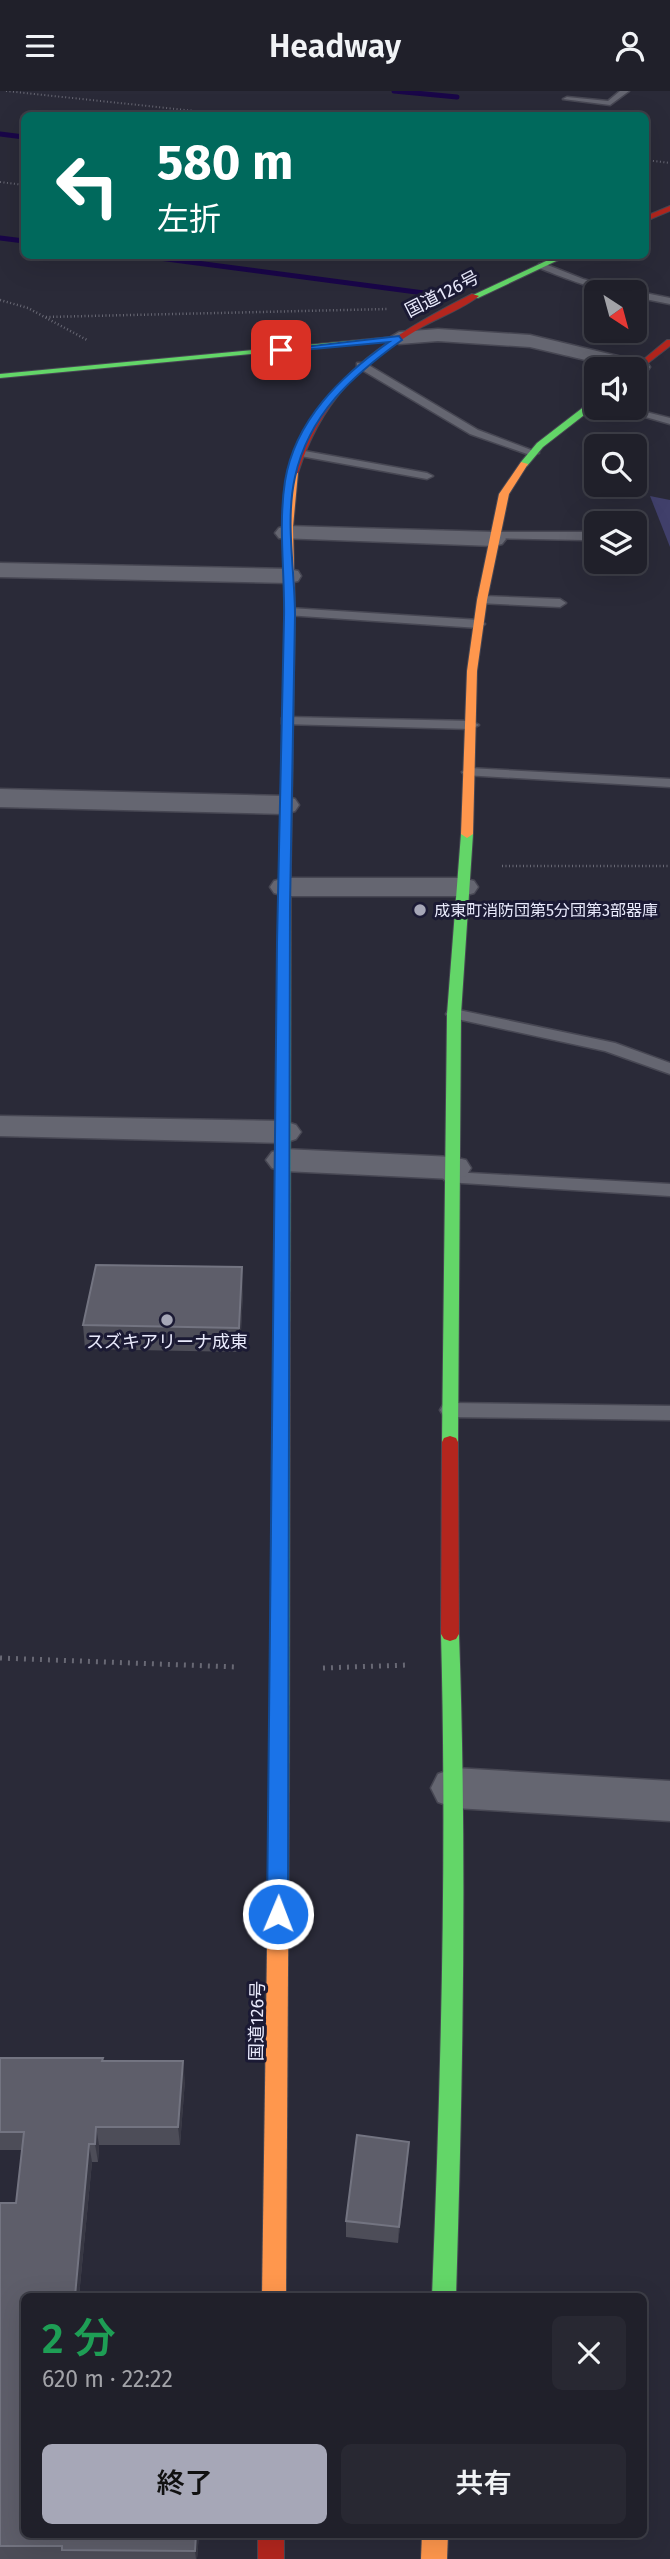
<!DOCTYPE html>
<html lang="ja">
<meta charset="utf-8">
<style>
body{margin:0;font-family:"Fira Sans","Noto Sans JP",sans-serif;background:#282832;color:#f1f3f6;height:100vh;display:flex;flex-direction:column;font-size:26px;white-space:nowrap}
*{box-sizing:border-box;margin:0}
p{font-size:23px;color:#a2a3a8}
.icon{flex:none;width:38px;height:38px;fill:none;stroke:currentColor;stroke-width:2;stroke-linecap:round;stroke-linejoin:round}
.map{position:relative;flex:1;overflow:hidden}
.drawer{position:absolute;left:21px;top:2202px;width:626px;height:245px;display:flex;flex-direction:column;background:#20202a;border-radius:10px;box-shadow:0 7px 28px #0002,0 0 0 2px #3d3e47}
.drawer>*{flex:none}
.hud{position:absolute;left:21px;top:21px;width:628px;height:147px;border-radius:10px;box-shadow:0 7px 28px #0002,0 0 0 2px #3d3e47;background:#00695c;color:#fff;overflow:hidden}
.needle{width:46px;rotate:144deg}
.tools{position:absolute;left:584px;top:189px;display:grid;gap:14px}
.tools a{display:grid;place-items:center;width:63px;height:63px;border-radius:10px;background:#20202a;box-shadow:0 7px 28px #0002,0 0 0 2px #3d3e47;font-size:35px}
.pin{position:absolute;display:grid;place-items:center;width:60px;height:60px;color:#fff;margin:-30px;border-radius:14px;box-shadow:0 4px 10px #0006}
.me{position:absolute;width:77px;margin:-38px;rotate:1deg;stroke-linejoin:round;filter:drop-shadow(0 0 5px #0008)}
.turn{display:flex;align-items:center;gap:24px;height:147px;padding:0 21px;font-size:32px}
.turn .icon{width:91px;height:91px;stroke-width:2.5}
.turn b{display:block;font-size:49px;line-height:60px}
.round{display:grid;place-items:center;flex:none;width:74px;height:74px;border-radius:10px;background:#282832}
.head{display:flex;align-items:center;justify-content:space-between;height:119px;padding:0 21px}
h1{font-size:42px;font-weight:600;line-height:52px;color:#1e9e55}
.action{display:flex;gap:14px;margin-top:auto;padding:14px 21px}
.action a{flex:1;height:80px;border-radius:10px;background:#a6a7b7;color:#111;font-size:28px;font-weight:600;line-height:80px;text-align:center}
.action a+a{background:#282832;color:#f1f3f6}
header{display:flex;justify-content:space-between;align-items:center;height:91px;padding:0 21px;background:#20202a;font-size:32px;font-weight:600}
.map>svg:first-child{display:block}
.green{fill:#41406b}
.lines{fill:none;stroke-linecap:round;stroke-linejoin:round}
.stream{stroke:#190648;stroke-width:5}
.lane-casing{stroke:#474753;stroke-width:3}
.street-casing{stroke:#474753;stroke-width:3}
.fast-casing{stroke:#474753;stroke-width:2}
.slow-casing{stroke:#474753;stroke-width:2}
.jam-casing{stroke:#474753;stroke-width:2}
.path-far2{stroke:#686874;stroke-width:2;stroke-dasharray:1 2.5;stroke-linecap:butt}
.path-far1{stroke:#686874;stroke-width:2.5;stroke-dasharray:1 2.5;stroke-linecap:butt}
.path{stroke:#686874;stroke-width:5;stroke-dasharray:2 6;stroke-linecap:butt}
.lane{fill:#656671;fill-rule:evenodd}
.street{fill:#656671;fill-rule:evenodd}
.fast{fill:#63d668;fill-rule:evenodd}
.slow{fill:#ff974d;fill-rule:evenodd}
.jam{fill:#b3261e;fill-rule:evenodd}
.wall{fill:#4d4d58}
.shaded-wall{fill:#383844}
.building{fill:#5e5e6a;stroke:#737481;stroke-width:2}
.route{fill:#1a73e8;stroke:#114b97;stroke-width:2}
.poi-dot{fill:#a6a7b7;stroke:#1b1a34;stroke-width:2.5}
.labels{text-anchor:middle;stroke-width:6;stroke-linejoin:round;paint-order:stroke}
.far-poi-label{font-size:16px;fill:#e9eafc;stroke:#1b1a34;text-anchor:start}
.street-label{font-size:18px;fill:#e9eafc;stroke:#1b1a34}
.poi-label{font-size:18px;fill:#e9eafc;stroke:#1b1a34}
</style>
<header><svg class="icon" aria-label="menu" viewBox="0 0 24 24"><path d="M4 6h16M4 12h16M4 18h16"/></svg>Headway<svg class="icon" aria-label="person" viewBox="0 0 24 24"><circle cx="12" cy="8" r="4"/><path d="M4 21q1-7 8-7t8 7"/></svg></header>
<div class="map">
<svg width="670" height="2468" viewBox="0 0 670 2468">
<rect width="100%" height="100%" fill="#2a2a38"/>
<polygon class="green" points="650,405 670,409 670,456"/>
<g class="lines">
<g class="stream">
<polyline points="394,0 457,6"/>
<polyline points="0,43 24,46"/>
<polyline points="0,147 24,150"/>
<polyline points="136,164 424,202"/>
</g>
<defs>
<g id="lane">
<polygon points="620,0 629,0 610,14 563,8 567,6 608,10"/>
<path d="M539,173H545L583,188L631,201C599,202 568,188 539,177Z"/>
<polygon points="635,200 670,207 670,213 635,206 635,201 632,201"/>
<polygon points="357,272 365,272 478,339 539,362 530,364 470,343 357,276"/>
<polygon points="614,317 630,317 670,327 670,333"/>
<polygon points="299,359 427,382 433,385 427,388 295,364 295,360"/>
<polygon points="494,441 584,441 590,445 584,449 490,447 490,443"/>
<polygon points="482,505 560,508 566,512 560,516 478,512 478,506"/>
<polygon points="290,517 479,529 485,533 479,537 286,524 286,518"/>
<polygon points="287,626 472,630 479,634 472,638 282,633 282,627"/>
<polygon points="469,677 670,688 670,696 464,684 462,681"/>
<polygon points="454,918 615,952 670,972 670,983 605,960 448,926 446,923 448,920"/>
<polygon points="452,1081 670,1093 670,1105 446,1091 443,1087 446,1083"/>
<polygon points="450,1312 670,1315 670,1329 450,1326 443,1324 440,1319 443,1314"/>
</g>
<g id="street">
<polygon points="438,238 530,244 647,272 650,276 647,280 640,282 635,278 624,278 530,256 438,250 399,253 389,247 399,241"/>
<polygon points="287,435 494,441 502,443 506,448 502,453 494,455 279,447 275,442 279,437"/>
<polygon points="0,472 289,478 298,480 301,485 298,490 289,492 0,486"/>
<polygon points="0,698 285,705 295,708 299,714 295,720 285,723 0,716"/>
<polygon points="285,787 463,787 474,790 478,796 474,802 463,805 285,805 274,802 270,796 274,790"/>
<polygon points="0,1025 284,1030 296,1034 301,1041 296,1048 284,1052 0,1045"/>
<polygon points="284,1058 453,1066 466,1069 471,1077 466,1085 453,1088 284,1080 272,1077 266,1069 272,1061"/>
<polygon points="455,1677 670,1690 670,1730 455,1717 438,1711 431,1697 438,1683"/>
</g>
<g id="fast">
<polygon points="559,164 569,164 478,207 471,205"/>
<polygon points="402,245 399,249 0,287 0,283"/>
<polygon points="594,308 597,308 597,314 543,356 527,375 521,375 521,371 537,352"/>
<polygon points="467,739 473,743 461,923 458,1351 456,1355 444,1355 442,1351 447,923 461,743"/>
<polygon points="285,771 291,775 289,1719 286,1725 279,1727 272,1725 269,1719 279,775"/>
<path d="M450,1536L456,1538L459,1543C467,1764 463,1984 456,2205H432C441,1984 447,1764 441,1543L444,1538Z"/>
</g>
<g id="slow">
<polygon points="521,371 528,373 509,403 487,509 477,580 473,743 467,747 461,743 467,580 477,509 499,403"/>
<polygon points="293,379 298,382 293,436 295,524 291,775 285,779 279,775 285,524 283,436 288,382"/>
<polygon points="279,1711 286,1713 289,1719 286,2205 262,2205 269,1719 272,1713"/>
<polygon points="422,2443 448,2443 447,2468 421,2468"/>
</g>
<g id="jam">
<polygon points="670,115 670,120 646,130 646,125"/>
<path d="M472,203L479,205C462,218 440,226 422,236C359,273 320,312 298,382L290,384C289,370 299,351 306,339C342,273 407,236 472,203Z"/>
<polygon points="667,249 670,249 670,255 635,282 635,278 632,278"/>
<polygon points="450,1345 456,1347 458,1351 459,1543 456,1548 450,1550 444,1548 441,1543 442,1351 444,1347"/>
<rect x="258" y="2443" width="26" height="25"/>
</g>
</defs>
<use href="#lane" class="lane-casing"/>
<use href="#street" class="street-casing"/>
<use href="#fast" class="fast-casing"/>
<use href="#slow" class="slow-casing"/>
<use href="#jam" class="jam-casing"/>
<g class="path-far2">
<polyline points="6,0 233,24"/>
<polyline points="646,69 670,72"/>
<polyline points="0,91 24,94"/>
</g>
<g class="path-far1">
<polyline points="0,209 28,217 87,249"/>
<polyline points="46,226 388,218"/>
<polyline points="502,775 670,775"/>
</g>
<g class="path">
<polyline points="0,1567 237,1576"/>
<polyline points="323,1577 408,1574"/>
</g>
<use href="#lane" class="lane"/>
<use href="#street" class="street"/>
<use href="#fast" class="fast"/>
<use href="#slow" class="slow"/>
<use href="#jam" class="jam"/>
</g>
<g class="wall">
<polygon points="243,1200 240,1261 85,1258 83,1234"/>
<polygon points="0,1967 103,1967 103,1970 185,1989 180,2054 99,2054 98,2071 92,2071 79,2205 24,2205 24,2443 199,2443 197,2468 0,2468 0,2112 16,2112 22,2059 0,2059"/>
<polygon points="408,2068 398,2152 346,2146 346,2130"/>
</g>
<g class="shaded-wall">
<polygon points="242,1176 243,1200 240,1261 239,1237"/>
<polygon points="183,1970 185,1989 180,2054 178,2036"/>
<polygon points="96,2036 99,2054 98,2071 95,2053"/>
<polygon points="409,2051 408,2068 398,2152 399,2136"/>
<polygon points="89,2053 92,2071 79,2205 75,2205"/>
<polygon points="196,2443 199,2443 197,2468 196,2468 195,2460"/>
</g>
<g class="building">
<polygon points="96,1174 242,1176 239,1237 83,1234"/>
<polygon points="0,1967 103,1967 102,1970 183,1970 178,2036 96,2036 95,2053 89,2053 75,2205 24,2205 24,2443 196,2443 195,2460 62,2459 62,2455 0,2455 0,2112 16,2112 24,2041 0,2041"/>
<polygon points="357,2044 409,2051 399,2136 346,2130"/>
</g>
<path class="route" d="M399,245L402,249C352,285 309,323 295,386C285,431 295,479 295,524C294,621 291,719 290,816C290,1152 289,1488 288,1823L285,1830L278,1832L270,1830L267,1823C271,1499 274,1175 277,851C279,743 282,635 284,527C285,482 278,435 285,390C295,329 341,285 389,251L281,261L277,259Z"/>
<g class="poi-dot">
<circle cx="420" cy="819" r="7"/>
<circle cx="167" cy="1229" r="7"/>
</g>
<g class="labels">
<g class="far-poi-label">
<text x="434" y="825">成東町消防団第5分団第3部器庫</text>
</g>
<g class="street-label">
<text transform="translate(442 203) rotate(-27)" y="6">国道126号</text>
<text transform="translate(257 1930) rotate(-89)" y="6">国道126号</text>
</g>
<g class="poi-label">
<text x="167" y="1257">スズキアリーナ成東</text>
</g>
</g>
</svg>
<div class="tools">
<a><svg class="needle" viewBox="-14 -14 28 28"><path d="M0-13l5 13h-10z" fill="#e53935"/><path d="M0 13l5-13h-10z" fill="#a2a3a8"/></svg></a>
<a><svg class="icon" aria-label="sound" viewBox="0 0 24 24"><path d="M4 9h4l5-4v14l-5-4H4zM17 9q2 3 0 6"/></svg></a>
<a><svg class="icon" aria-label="search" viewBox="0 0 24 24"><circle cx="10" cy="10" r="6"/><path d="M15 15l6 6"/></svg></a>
<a><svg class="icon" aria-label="layers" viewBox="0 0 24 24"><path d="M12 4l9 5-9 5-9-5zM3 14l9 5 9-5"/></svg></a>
</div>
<div class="pin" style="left:281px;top:259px;background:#d93025"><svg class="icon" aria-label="arrive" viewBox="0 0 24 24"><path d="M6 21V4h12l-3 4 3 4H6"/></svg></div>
<svg class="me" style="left:278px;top:1823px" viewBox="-20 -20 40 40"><circle r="17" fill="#1a73e8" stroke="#fff" stroke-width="3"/><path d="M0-11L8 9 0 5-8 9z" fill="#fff"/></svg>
<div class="hud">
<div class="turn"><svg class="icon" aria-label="left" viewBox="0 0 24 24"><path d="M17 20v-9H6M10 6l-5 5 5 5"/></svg><div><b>580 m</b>左折</div></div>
</div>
<section class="drawer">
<div class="head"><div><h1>2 分</h1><p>620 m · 22:22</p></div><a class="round"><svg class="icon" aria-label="close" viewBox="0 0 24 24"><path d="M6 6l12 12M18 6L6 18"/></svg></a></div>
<div class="action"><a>終了</a><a>共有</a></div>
</section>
</div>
